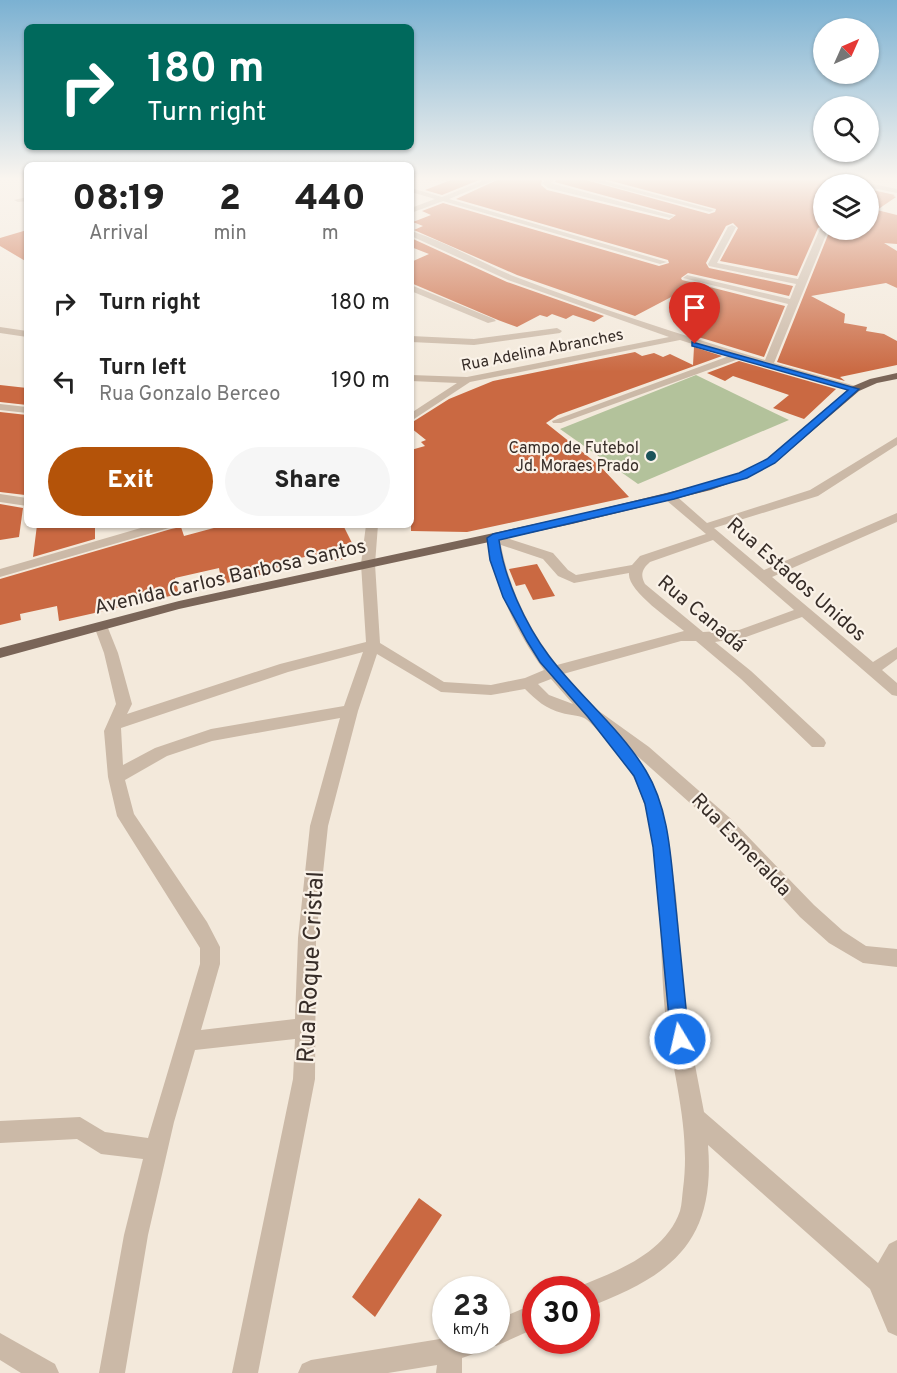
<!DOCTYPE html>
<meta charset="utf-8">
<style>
body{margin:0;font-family:Overpass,sans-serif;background:#f6f6f6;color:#222;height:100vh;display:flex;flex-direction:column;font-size:22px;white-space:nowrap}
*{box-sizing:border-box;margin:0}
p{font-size:20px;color:#767676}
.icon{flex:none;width:33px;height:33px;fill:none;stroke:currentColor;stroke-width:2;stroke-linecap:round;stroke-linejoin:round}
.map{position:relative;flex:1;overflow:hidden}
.panel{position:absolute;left:24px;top:162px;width:390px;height:366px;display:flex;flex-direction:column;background:#fff;border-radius:9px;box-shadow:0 2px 4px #0004}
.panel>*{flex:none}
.top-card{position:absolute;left:24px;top:24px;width:390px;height:126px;border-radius:9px;box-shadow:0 2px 4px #0004;background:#00695c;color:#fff;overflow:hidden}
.needle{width:39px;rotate:45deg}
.controls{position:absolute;left:813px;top:18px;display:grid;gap:12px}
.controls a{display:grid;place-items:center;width:66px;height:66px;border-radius:50%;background:#fff;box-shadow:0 2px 4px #0004;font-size:30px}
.speed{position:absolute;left:432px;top:1276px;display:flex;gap:12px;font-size:30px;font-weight:700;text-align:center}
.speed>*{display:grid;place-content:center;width:78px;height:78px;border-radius:50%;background:#fff;box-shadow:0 2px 4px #0004;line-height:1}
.speed small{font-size:15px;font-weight:400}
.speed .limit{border:9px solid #d22;background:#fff;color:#111}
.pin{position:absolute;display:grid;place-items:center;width:51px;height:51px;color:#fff;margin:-62px -26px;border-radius:50% 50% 50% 0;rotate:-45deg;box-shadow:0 0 6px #0007}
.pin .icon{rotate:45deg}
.me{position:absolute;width:66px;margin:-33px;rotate:351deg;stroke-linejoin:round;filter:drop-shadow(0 0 4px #0008)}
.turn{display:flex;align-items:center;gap:21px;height:126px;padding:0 24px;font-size:27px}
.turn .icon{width:78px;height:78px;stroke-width:2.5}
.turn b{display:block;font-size:42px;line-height:51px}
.eta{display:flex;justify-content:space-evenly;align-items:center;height:102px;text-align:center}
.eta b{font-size:36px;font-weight:800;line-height:42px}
.action{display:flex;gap:12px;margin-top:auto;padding:12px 24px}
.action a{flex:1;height:69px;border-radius:36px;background:#b45309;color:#fff;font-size:24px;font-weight:800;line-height:69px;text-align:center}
.action a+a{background:#f6f6f6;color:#222}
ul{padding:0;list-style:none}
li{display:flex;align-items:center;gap:18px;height:78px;padding:0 24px}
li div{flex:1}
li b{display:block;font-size:22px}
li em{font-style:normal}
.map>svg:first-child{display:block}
.green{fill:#b3c29b}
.building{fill:#ca6942}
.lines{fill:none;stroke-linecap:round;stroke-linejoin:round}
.minor{fill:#cbb9a7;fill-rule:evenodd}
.major{fill:#7a6558;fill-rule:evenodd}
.route{fill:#1a73e8;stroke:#114b97;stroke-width:1.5}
.poi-dot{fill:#1c535a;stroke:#faf2e8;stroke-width:2}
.labels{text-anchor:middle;stroke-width:4.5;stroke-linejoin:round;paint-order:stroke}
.far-street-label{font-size:16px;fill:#372d28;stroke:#faf2e8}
.far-poi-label{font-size:16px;fill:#372d28;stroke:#faf2e8;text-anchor:end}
.street-label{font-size:20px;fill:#372d28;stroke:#faf2e8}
.near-street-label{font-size:24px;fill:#372d28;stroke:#faf2e8}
</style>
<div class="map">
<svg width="897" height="1373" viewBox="0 0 897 1373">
<rect width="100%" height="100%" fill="#f3e9db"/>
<polygon class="green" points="696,375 789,420 638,484 560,429"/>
<g class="building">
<polygon points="451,180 479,180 442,195 425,190"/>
<polygon points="497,180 542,180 541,185 547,190 669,220 676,215 555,182 556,180 586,180 709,214 715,212 716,209 608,180 837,180 848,184 824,184 824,225 818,228 797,276 720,261 738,228 733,223 726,226 706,263 709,268 793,286 789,296 688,273 681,278 682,280 785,306 764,357 695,336 697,318 674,316 675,295 635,316 517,275 414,230 423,226 413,222 431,215 422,211 443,203 659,266 669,263 668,260 456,199"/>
<polygon points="868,189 895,195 893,196 896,197 877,210 897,215 897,244 884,243 897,251 897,288 886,283 811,296 845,314 844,323 867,327 866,331 884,334 897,341 897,365 840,377 845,381 777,362 830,230 868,230"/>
<polygon points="27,230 27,262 0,246 0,238"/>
<polygon points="411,238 507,282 604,316 594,322 573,315 566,319 552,314 547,317 540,315 517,327 498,320 411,283 411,262 429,254 411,247"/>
<polygon points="694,347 722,356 558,415 546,423 600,466 629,497 467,532 411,531 411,450 425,446 421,442 426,440 411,428 411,423 449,399 493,381 635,352 642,356 654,353 663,357 670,354 693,365"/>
<polygon points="739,361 836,389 804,419 773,408 789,395 733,376 725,381 707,373"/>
<polygon points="0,385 27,388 27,405 0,402"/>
<polygon points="0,412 27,415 27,477 25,495 0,492"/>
<polygon points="0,504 23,508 19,537 0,540"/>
<polygon points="37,525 95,525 95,539 33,557"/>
<polygon points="225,525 343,525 352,543 338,546 344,559 323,563 319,554 281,562 283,566 264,571 265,574 222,584 219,568 175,578 179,594 59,621 57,606 20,614 21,620 0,625 0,579 171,529 181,527 184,536"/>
<polygon points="537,564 555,596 533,600 525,584 516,586 509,569"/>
<polygon points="419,1198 442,1215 375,1317 352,1297"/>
</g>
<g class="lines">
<g class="minor">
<polygon points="485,180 495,180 449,199 667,262 660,264 443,201 411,213 411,208 435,199 411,192 411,188 442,197"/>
<polygon points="546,180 554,180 551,183 554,184 674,216 670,218 548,188 542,183"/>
<polygon points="588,180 600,180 714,210 710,212"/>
<polygon points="839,180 853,180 897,189 897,193 868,187 868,184 856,184"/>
<polygon points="27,197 27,201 18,202 14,200"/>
<path d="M732,225L736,227L717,263L798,279L820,229L824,227V230H828L774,363L859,387V391H851L739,359L561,423H553L552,421L729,356L680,340L470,382L411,421V413L457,383L411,381V375L467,377L669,337L508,280L411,236V231C447,242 481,263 516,277C598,308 681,335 765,360L788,304L683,278L687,275L790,299L796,284L709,266L708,264L728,227Z"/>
<polygon points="411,285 494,319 496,321 488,323 411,291"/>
<polygon points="0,327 27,331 27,337 0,333"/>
<polygon points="557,328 562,331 560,333 474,345 411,342 411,336 474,339"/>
<polygon points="0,404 27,407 27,413 0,410"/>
<path d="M897,437V445L818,496L714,528L764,570L897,513V522L772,577L873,662L897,647V659L882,670L897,683V696L892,695L802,617L746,637L715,642L751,671L824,739L826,743L824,747H812L741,679L696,641H681L563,674L596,709L649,747L730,818L814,905L843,931L866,946L897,949V967L863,963L829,943L800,917L718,828L634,753L649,777L667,833L676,895L686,1018L704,1112L878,1263L889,1244L897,1240V1336L888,1332L870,1289L708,1145C716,1243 671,1276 586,1308V1290H576L577,1287C615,1272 665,1254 680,1211C682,1204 682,1196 683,1189C691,1130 673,1076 666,1018C657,947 667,836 631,773C626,764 592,721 584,718C578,715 569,715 562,713C546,709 536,700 525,689L491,695L441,692L377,654L358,711L328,826L316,938L315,1079L258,1373H232L293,1079L295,1039L195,1050L174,1122L148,1235L125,1373H99L124,1235L143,1159L101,1154L77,1139L0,1143V1121L80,1117L105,1132L148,1138L200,964V948L117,816L108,777L104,731L116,704L104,653L94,626L96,623H106L118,653L132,704L127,714L280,664L366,642L361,564L366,525H378L375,564L380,643L444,682L491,685L525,678L544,670C515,631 495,586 487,538L489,535H497L553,553L568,570L576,575L632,565L640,556L706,534L666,500V494H674L707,523L810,490ZM713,540L794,610L739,630L703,632L645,584C640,575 642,569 650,562ZM501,545L543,559L558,576L574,583L629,573C627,591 671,620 684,631L557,665C529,630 509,588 501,545ZM363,652L344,706L211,729L155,748L123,765L121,728L288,672ZM551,679L573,704L549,695L538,684ZM340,718L310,826L298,938L295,1019L201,1030L220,964V947L207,922L134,814L125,780L167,756L212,741Z"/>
<polygon points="0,494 27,498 27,506 0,502"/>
<polygon points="151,525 171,525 169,528 0,577 0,569"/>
<polygon points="536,1303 536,1328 496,1346 488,1342 485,1350 462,1358 462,1373 436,1373 437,1365 388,1373 298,1373 302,1364 311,1360 446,1338 446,1341 496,1341 496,1320"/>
<polygon points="0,1333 55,1364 59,1373 21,1373 0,1360"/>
</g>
<polygon class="major" points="897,373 897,379 877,383 859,391 775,463 747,477 711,490 572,524 179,609 0,658 0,648 179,601 572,516 703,484 739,473 767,459 851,387 870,379"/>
</g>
<linearGradient id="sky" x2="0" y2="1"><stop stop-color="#7bb1d2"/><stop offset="0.48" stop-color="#faf5ef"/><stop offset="1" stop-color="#faf5ef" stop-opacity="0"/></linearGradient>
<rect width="897" height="372" fill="url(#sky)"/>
<path class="route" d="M692,342L859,389L775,463L747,478L674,499L499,540C504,578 525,624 549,656C579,696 620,728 646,771C670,810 671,863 676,908C680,951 685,995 689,1039L687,1045L680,1048L673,1045L671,1039L653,847L645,804L634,776L588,717L540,662L527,641L503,597L490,560L487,538L493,534L667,494L739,473L767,459L848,390L692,346Z"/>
<circle class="poi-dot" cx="651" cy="456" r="6"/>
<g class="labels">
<g class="far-street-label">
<text transform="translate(542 349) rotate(-11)" y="6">Rua Adelina Abranches</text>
</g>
<g class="far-poi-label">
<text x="639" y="453">Campo de Futebol<tspan x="639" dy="18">Jd. Moraes Prado</tspan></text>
</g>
<g class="street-label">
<text transform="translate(230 576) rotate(-13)" y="7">Avenida Carlos Barbosa Santos</text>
<text transform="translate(797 579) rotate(41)" y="7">Rua Estados Unidos</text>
<text transform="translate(702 613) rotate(40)" y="7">Rua Canadá</text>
<text transform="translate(742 844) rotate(46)" y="7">Rua Esmeralda</text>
</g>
<g class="near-street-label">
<text transform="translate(310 967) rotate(-87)" y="8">Rua Roque Cristal</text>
</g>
</g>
</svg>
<div class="controls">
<a><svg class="needle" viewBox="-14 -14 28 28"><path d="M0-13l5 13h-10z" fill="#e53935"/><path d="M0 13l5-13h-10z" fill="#767676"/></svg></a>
<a><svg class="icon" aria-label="search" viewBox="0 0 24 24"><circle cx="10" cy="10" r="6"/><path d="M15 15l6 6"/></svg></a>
<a><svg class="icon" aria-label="layers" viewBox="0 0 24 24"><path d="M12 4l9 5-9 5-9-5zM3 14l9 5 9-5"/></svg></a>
</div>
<div class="speed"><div>23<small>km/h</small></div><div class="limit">30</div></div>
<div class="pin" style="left:695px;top:344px;background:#d93025"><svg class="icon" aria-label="arrive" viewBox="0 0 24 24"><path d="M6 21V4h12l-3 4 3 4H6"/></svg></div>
<svg class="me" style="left:680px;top:1039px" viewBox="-20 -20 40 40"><circle r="17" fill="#1a73e8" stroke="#fff" stroke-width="3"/><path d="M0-11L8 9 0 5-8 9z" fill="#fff"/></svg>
<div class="top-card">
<div class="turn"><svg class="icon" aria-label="right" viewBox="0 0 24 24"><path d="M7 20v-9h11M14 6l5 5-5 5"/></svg><div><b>180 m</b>Turn right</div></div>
</div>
<section class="panel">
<div class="eta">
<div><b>08:19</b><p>Arrival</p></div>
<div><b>2</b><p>min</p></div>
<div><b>440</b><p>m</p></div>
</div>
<ul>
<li><svg class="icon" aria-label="right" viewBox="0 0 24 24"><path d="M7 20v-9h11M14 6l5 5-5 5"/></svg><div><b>Turn right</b></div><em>180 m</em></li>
<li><svg class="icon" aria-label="left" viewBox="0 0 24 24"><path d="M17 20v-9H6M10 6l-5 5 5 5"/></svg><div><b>Turn left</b><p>Rua Gonzalo Berceo</p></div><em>190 m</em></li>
</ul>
<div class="action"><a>Exit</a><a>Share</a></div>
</section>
</div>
